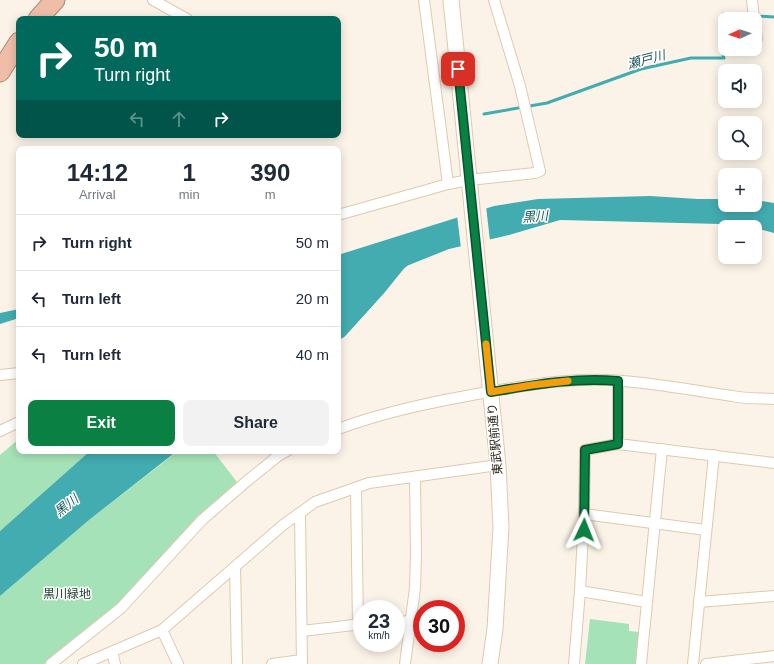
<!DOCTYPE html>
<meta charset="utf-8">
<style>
body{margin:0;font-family:Arial,"Noto Sans JP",sans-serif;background:#f2f2f3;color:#1f2937;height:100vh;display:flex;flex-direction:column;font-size:15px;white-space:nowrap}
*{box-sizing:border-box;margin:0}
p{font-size:13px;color:#747a83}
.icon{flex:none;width:22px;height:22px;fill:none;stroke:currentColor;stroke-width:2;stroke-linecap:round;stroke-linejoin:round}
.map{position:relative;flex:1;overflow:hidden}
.side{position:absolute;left:16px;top:146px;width:325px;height:308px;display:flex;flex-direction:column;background:#fff;border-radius:8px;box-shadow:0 2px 10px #0003}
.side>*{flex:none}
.hud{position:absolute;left:16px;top:16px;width:325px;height:122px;border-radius:8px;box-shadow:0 2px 10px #0003;background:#00695c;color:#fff;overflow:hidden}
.needle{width:26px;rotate:267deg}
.tools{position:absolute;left:718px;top:12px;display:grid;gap:8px}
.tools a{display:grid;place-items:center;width:44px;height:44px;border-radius:8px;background:#fff;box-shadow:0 2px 10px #0003;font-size:20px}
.speed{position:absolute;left:353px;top:600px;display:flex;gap:8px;font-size:20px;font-weight:700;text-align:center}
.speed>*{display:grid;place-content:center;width:52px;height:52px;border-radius:50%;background:#fff;box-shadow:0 2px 10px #0003;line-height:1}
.speed small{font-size:10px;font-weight:400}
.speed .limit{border:6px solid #d22;background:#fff;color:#111}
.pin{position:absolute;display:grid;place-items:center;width:34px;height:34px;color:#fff;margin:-17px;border-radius:8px;box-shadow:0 2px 6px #0006}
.me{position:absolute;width:44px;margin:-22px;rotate:2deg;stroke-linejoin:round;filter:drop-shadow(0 0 3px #0008)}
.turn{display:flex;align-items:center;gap:14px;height:84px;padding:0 12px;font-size:18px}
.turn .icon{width:52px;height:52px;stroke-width:2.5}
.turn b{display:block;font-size:28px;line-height:34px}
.lanes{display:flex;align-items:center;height:38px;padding:0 12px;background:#0003;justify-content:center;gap:20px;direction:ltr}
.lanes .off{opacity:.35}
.eta{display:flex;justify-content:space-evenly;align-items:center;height:68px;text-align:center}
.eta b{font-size:24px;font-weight:800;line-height:28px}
.action{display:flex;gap:8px;margin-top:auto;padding:8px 12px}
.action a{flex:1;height:46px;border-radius:8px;background:#0b8043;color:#fff;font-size:16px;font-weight:800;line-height:46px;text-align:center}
.action a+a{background:#f2f2f3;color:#1f2937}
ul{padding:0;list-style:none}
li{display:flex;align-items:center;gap:12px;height:56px;padding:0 12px;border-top:1px solid #e0e1e3}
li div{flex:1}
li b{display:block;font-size:15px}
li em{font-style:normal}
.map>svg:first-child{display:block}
.green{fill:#a6e2b7}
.water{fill:#42acb1}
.pier{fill:#fcf3e8}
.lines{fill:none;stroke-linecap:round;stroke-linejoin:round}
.stream{stroke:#42acb1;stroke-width:3}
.river{stroke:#42acb1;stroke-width:19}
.street-casing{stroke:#dfc9ad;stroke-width:12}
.secondary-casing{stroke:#dfc9ad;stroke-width:17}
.highway-casing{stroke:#ac8876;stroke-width:21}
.street{stroke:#fff;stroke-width:10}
.secondary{stroke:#fff;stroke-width:15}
.highway{stroke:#f0bea8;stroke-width:19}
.route-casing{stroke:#07532c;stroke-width:10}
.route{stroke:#0b8043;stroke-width:7}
.slow{stroke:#f59e0b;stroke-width:7}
.labels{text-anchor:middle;stroke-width:3;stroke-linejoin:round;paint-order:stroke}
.street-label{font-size:12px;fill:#2d251a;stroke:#fff}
.park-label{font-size:12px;fill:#173b24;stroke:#fff}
.water-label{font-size:13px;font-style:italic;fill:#1d585b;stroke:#fff}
</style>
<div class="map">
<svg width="774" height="664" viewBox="0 0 774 664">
<rect width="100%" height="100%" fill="#fcf3e8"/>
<g class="green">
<polygon points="19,439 19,451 90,451 0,531 0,455"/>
<polygon points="178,451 213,451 237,482 192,525 123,601 64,650 44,664 0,664 0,596 89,520"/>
<polygon points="590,619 629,624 629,631 640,632 637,664 585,664"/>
</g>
<g class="water">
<polygon points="650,196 698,199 725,199 725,205 755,205 755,200 774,203 774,233 755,228 755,227 721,224 560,220 509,235 449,249 384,275 338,324 338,255 494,206 538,199"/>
<polygon points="19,309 19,318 0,324 0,313"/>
<polygon points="90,451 177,451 89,520 0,596 0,531"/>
</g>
<polygon class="pier" points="486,206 490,241 461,248 457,215"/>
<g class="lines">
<polyline class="stream" points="484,114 547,103 641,69 691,58 724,58 721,46 723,14 774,17"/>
<polyline class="river" points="338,330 376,288 397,262 405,255"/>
<defs>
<g id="street">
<polyline points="153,0 187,19"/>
<polyline points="424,0 448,184"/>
<polyline points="752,0 754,19"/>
<polyline points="755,24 757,39"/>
<polyline points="338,215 448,184 469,180 535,173 540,171 520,86 494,0"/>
<polyline points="0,375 19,373"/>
<path d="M338,429C387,411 437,401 488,392C528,385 568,378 608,380C650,382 691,390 732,396C746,399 760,398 774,399"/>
<polyline points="0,431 19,422"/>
<polyline points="618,444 618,381"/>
<polyline points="356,488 358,625"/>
<polyline points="300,513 302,664"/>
<polyline points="584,514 706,530"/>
<polyline points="235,567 237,664"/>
<polyline points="580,591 647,602"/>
<polyline points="699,602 774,596"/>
<polyline points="396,622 411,621"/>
<polyline points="162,630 178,664"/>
<polyline points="302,631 362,624"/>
<polyline points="112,652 115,664"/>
<polyline points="51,664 121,608 202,520 247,481 278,456 287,451"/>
<polyline points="83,664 162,630 283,525 315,502 369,483 498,465"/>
<polyline points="272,664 302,660"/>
<polyline points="405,664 415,588 416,555 415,477"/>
<polyline points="574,664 580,591 584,514 585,450 618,444 774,463"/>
<polyline points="641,664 662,449"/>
<polyline points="693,664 714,455"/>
<polyline points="706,664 774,656"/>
</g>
<polyline id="secondary" points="451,0 498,465 501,527 495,629 490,664"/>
<g id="highway">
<polyline points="38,19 55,0"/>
<polyline points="0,72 19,42"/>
</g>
</defs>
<use href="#street" class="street-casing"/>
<use href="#secondary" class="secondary-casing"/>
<use href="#highway" class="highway-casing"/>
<use href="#street" class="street"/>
<use href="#secondary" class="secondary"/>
<use href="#highway" class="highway"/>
</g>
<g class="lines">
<defs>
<path id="route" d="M458,69L491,392C533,385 575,377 618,381V444L585,450L584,530"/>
</defs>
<use href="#route" class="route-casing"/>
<use href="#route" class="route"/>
<polyline class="slow" points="486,344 491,392 532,385 568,381"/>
</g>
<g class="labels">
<g class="street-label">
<text transform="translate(495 439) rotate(-95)" y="4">東武駅前通り</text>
</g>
<g class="park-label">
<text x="67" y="598">黒川緑地</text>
</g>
<g class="water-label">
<text transform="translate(646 59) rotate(-15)" y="5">瀬戸川</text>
<text transform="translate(535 216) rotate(-4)" y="5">黒川</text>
<text transform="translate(66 505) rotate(-39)" y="5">黒川</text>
</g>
</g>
</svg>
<div class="tools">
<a><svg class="needle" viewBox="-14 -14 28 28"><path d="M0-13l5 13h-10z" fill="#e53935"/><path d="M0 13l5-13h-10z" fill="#747a83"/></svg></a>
<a><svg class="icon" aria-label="sound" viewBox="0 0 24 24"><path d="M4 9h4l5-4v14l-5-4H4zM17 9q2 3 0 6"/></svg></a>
<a><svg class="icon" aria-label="search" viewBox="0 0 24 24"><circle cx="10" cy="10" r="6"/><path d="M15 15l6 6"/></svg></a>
<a>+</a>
<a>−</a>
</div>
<div class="speed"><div>23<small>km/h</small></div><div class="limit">30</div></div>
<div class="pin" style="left:458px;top:69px;background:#d93025"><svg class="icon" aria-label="arrive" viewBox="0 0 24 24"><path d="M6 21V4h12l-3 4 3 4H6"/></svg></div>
<svg class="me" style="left:584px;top:530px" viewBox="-20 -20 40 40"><path d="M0-17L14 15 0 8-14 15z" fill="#0b8043" stroke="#fff" stroke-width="4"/></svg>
<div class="hud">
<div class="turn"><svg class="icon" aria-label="right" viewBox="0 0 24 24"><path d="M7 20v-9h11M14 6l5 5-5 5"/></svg><div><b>50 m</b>Turn right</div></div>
<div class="lanes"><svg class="icon off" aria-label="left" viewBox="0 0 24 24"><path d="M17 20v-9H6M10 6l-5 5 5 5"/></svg><svg class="icon off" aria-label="ahead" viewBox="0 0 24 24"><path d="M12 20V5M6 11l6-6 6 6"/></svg><svg class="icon" aria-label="right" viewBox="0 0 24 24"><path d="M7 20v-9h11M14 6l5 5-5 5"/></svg></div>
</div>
<section class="side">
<div class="eta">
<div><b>14:12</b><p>Arrival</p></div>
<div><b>1</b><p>min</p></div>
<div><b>390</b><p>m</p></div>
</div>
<ul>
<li><svg class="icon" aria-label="right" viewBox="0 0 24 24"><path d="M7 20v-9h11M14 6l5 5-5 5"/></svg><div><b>Turn right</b></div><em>50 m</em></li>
<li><svg class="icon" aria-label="left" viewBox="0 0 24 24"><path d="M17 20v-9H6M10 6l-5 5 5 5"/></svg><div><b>Turn left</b></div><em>20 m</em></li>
<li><svg class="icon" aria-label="left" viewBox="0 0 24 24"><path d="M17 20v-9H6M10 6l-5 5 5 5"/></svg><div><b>Turn left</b></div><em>40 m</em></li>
</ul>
<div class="action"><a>Exit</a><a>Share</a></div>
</section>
</div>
